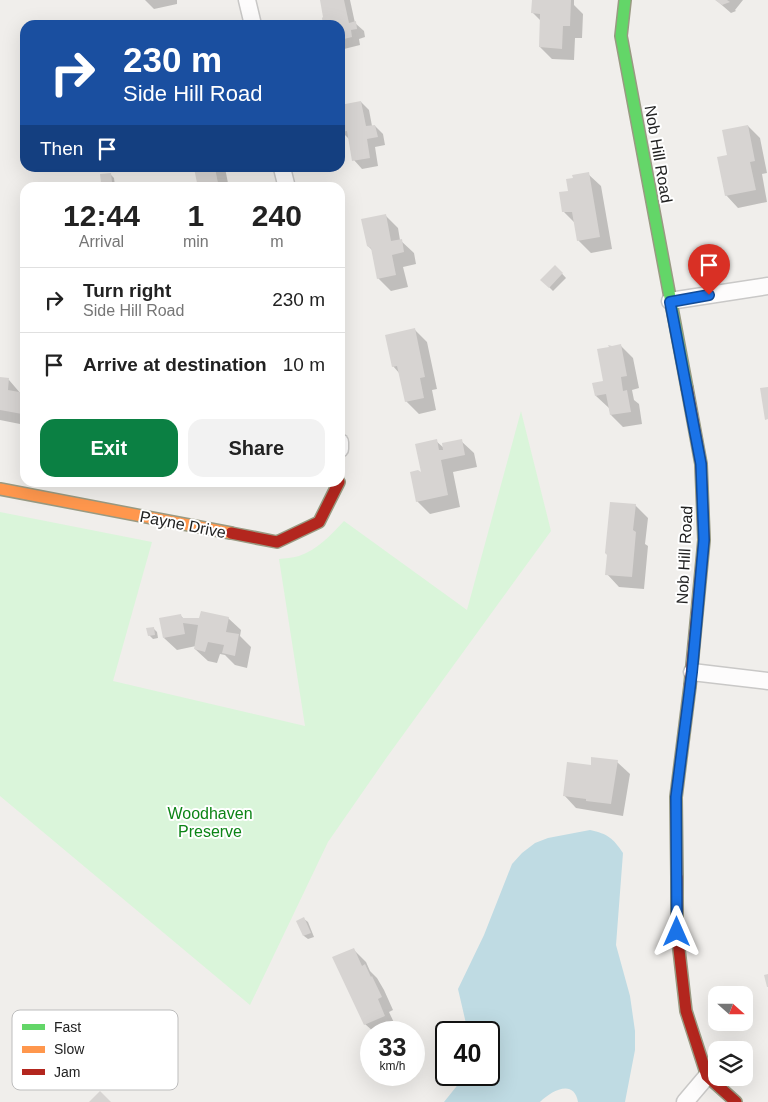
<!DOCTYPE html>
<style>
body{margin:0;font-family:Helvetica,sans-serif;background:#f2f2f2;color:#222;height:100vh;display:flex;flex-direction:column;font-size:19px;white-space:nowrap}
*{box-sizing:border-box;margin:0}
p{font-size:16px;color:#767676}
.icon{flex:none;width:28px;height:28px;fill:none;stroke:currentColor;stroke-width:2;stroke-linecap:round;stroke-linejoin:round}
.map{position:relative;flex:1;overflow:hidden}
.side{position:absolute;left:20px;top:182px;width:325px;height:305px;display:flex;flex-direction:column;background:#fff;border-radius:15px;box-shadow:0 5px 20px #0002}
.side>*{flex:none}
.hud{position:absolute;left:20px;top:20px;width:325px;height:152px;border-radius:15px;box-shadow:0 5px 20px #0002;background:#1a4fa0;color:#fff;overflow:hidden}
.needle{width:32px;rotate:111deg}
.buttons{position:absolute;left:708px;top:986px;display:grid;gap:10px}
.buttons a{display:grid;place-items:center;width:45px;height:45px;border-radius:10px;background:#fff;box-shadow:0 5px 20px #0002;font-size:25px}
.speed{position:absolute;left:360px;top:1021px;display:flex;gap:10px;font-size:25px;font-weight:700;text-align:center}
.speed>*{display:grid;place-content:center;width:65px;height:65px;border-radius:50%;background:#fff;box-shadow:0 5px 20px #0002;line-height:1}
.speed small{font-size:12px;font-weight:400}
.speed .limit{border:2px solid #111;border-radius:8px;background:#fff;color:#111}
.pin{position:absolute;display:grid;place-items:center;width:42px;height:42px;color:#fff;margin:-51px -21px;border-radius:50% 50% 50% 0;rotate:-45deg;box-shadow:0 0 5px #0007}
.pin .icon{rotate:45deg}
.me{position:absolute;width:55px;margin:-28px;rotate:0deg;stroke-linejoin:round;filter:drop-shadow(0 0 4px #0008)}
.turn{display:flex;align-items:center;gap:18px;height:105px;padding:0 20px;font-size:22px}
.turn .icon{width:65px;height:65px;stroke-width:2.5}
.turn b{display:block;font-size:35px;line-height:42px}
.then{display:flex;align-items:center;height:48px;padding:0 20px;background:#0003;gap:10px;font-size:19px}
.eta{display:flex;justify-content:space-evenly;align-items:center;height:85px;text-align:center}
.eta b{font-size:30px;font-weight:700;line-height:35px}
.primary-button{display:flex;gap:10px;margin-top:auto;padding:10px 20px}
.primary-button a{flex:1;height:58px;border-radius:15px;background:#0b8043;color:#fff;font-size:20px;font-weight:700;line-height:58px;text-align:center}
.primary-button a+a{background:#f2f2f2;color:#222}
ul{padding:0;list-style:none}
li{display:flex;align-items:center;gap:15px;height:65px;padding:0 20px;border-top:1px solid #e0e0e0}
li div{flex:1}
li b{display:block;font-size:19px}
li em{font-style:normal}
.map>svg:first-child{display:block}
.park{fill:#daf5da}
.water{fill:#bfdbe3}
.shadow{fill:#0003}
.building{fill:#d7d4d2}
.lines{fill:none;stroke-linecap:round;stroke-linejoin:round}
.street-casing{stroke:#c9c8c7;stroke-width:19}
.fast-casing{stroke:#999a82;stroke-width:14}
.slow-casing{stroke:#999a82;stroke-width:14}
.jam-casing{stroke:#999a82;stroke-width:14}
.street{stroke:#fdfcfc;stroke-width:16}
.fast{stroke:#63d668;stroke-width:11}
.slow{stroke:#ff974d;stroke-width:11}
.jam{stroke:#b3261e;stroke-width:11}
.route-casing{stroke:#114b97;stroke-width:12}
.route{stroke:#1a73e8;stroke-width:9}
.labels{text-anchor:middle;stroke-width:4;stroke-linejoin:round;paint-order:stroke}
.street-label{font-size:16px;fill:#222;stroke:#fff}
.park-label{font-size:16px;fill:#0c8416;stroke:#fff}
.key{fill:#fff;stroke:#bdbdbd;stroke-width:1}
.key-label{font-size:14px;fill:#222}
</style>
<div class="map">
<svg width="768" height="1102" viewBox="0 0 768 1102">
<rect width="100%" height="100%" fill="#f0eeeb"/>
<path class="park" d="M521,411L551,531L387,757L328,842L250,1005L0,796V512L152,542L113,681L305,726L279,559C285,558 292,558 299,556C317,550 331,535 344,521L467,610Z"/>
<path class="water" d="M590,830C608,834 613,838 623,853L616,945L630,996L635,1031V1050L625,1102H578C574,1078 551,1091 540,1102H444L460,1082L462,1075H489V1032H468L458,989L484,935L512,864L522,853L535,843L548,838Z"/>
<g class="shadow">
<polygon points="145,0 177,0 177,4 154,9"/>
<polygon points="321,0 350,0 355,23 364,31 365,37 359,39 360,45 340,50 340,25 325,25"/>
<polygon points="540,0 574,0 574,5 583,14 582,38 575,38 574,60 552,59 540,47 541,21 533,13"/>
<polygon points="716,0 743,0 735,10 736,11 731,13"/>
<polygon points="361,102 369,110 372,126 375,126 383,134 385,145 375,147 378,166 362,169 354,160 350,140 342,132 340,116 340,106"/>
<polygon points="748,126 760,138 767,173 762,174 767,202 738,208 726,195"/>
<polygon points="195,168 225,168 229,188 194,188 198,184"/>
<polygon points="110,174 114,178 115,186 106,186 102,183"/>
<polygon points="588,174 601,186 612,249 591,253 578,240 575,223 564,212 570,192"/>
<polygon points="385,215 398,228 400,240 414,253 416,264 403,267 408,287 391,291 378,278 372,250 368,246"/>
<polygon points="555,266 566,278 553,291 542,280"/>
<polygon points="415,330 427,342 437,389 432,390 436,410 419,414 406,401 400,374 393,366"/>
<polygon points="621,346 633,358 639,388 632,390 634,400 639,404 642,424 623,427 611,415 609,408 596,396"/>
<polygon points="0,378 9,380 21,394 25,394 25,425 0,420"/>
<polygon points="436,441 444,448 461,441 474,453 477,467 453,472 460,507 430,514 417,501 423,475"/>
<polygon points="635,505 648,518 645,544 648,546 644,589 619,587 607,574"/>
<polygon points="180,615 184,619 228,618 241,630 240,636 251,647 247,668 235,665 225,655 220,654 217,663 208,661 195,649 196,646 177,650 164,638"/>
<polygon points="153,628 157,632 158,638 153,639 149,635"/>
<polygon points="617,762 630,774 623,816 576,808 564,795 592,766"/>
<polygon points="304,919 308,922 314,937 308,939 304,936 298,921"/>
<polygon points="353,949 366,962 370,971 377,978 384,990 393,1010 389,1012 397,1029 388,1032 374,1032 365,1024 352,994"/>
</g>
<g class="building">
<polygon points="320,0 344,0 349,23 356,21 357,29 351,30 352,37 340,40 340,25 323,25 322,18 323,17"/>
<polygon points="532,0 571,0 570,26 563,26 562,49 539,47 540,14 531,13"/>
<polygon points="715,0 727,0 730,2 722,5"/>
<polygon points="361,101 366,126 375,125 378,137 367,139 370,158 352,161 347,131 341,132 340,105"/>
<polygon points="748,125 755,161 750,162 756,190 725,196 717,157 727,155 722,130"/>
<polygon points="194,168 215,168 219,188 192,188 192,184 197,183"/>
<polygon points="589,172 600,237 577,241 572,212 562,212 559,192 568,191 566,179 573,178 572,175"/>
<polygon points="111,173 112,182 101,183 100,174"/>
<polygon points="386,214 391,241 402,239 404,252 392,255 396,275 377,279 371,248 367,246 361,219"/>
<polygon points="555,265 563,273 549,288 540,280"/>
<polygon points="415,328 425,377 420,378 424,398 405,402 397,366 392,367 385,335"/>
<polygon points="621,344 627,376 621,377 623,391 627,390 631,412 610,415 606,394 595,396 592,383 603,381 597,349 609,347 608,345 612,346"/>
<polygon points="0,377 9,378 8,390 25,393 22,414 0,410"/>
<polygon points="768,387 768,419 765,420 760,388"/>
<polygon points="437,439 439,450 443,450 442,443 462,439 465,455 441,460 448,495 416,502 410,472 418,470 421,472 415,444"/>
<polygon points="610,502 636,504 633,530 636,532 632,577 605,575 607,555 605,553"/>
<polygon points="201,611 229,617 226,632 239,634 235,656 222,653 224,645 208,642 205,652 194,649 198,625 183,623 185,634 163,638 159,618 181,614 182,618 199,618"/>
<polygon points="154,627 155,635 148,636 146,628"/>
<polygon points="591,757 618,760 611,804 586,801 586,799 563,796 567,762 591,765"/>
<polygon points="304,917 311,933 303,936 296,921"/>
<polygon points="354,948 362,966 365,964 371,977 372,976 382,997 378,999 385,1016 364,1025 332,957"/>
<polygon points="768,974 768,987 767,987 764,975"/>
<polygon points="100,1091 111,1102 89,1102"/>
</g>
<g class="lines">
<defs>
<g id="street">
<polyline points="247,0 253,25"/>
<polyline points="282,168 287,188"/>
<polyline points="670,301 768,286"/>
<polyline points="340,442 340,449"/>
<polyline points="692,672 768,681"/>
<polyline points="685,1102 707,1076"/>
</g>
<polyline id="fast" points="625,0 621,36 687,388"/>
<g id="slow">
<polyline points="0,489 231,533"/>
<polyline points="677,877 676,797 690,686"/>
</g>
<g id="jam">
<polyline points="687,388 701,464 704,540 690,686"/>
<polyline points="231,533 277,542 319,522 339,482"/>
<polyline points="677,877 677,932 686,1011 707,1076 736,1102"/>
</g>
</defs>
<use href="#street" class="street-casing"/>
<use href="#fast" class="fast-casing"/>
<use href="#slow" class="slow-casing"/>
<use href="#jam" class="jam-casing"/>
<use href="#street" class="street"/>
<use href="#fast" class="fast"/>
<use href="#slow" class="slow"/>
<use href="#jam" class="jam"/>
</g>
<g class="lines">
<defs>
<polyline id="route" points="677,932 676,797 692,672 704,540 701,464 670,302 709,295"/>
</defs>
<use href="#route" class="route-casing"/>
<use href="#route" class="route"/>
</g>
<g class="labels">
<g class="street-label">
<text transform="translate(659 154) rotate(80)" y="6">Nob Hill Road</text>
<text transform="translate(183 524) rotate(11)" y="6">Payne Drive</text>
<text transform="translate(684 555) rotate(-87)" y="6">Nob Hill Road</text>
</g>
<g class="park-label">
<text x="210" y="819">Woodhaven<tspan x="210" dy="18">Preserve</tspan></text>
</g>
</g>
<rect x="12" y="1010" width="166" height="80" rx="8" class="key"/>
<rect x="22" y="1024" width="23" height="6" fill="#63d668"/>
<rect x="22" y="1046" width="23" height="7" fill="#ff974d"/>
<rect x="22" y="1069" width="23" height="6" fill="#b3261e"/>
<g class="key-label">
<text x="54" y="1032">Fast</text>
<text x="54" y="1054">Slow</text>
<text x="54" y="1077">Jam</text>
</g>
</svg>
<div class="buttons">
<a><svg class="needle" viewBox="-14 -14 28 28"><path d="M0-13l5 13h-10z" fill="#e53935"/><path d="M0 13l5-13h-10z" fill="#767676"/></svg></a>
<a><svg class="icon" aria-label="layers" viewBox="0 0 24 24"><path d="M12 4l9 5-9 5-9-5zM3 14l9 5 9-5"/></svg></a>
</div>
<div class="speed"><div>33<small>km/h</small></div><div class="limit">40</div></div>
<div class="pin" style="left:709px;top:295px;background:#d93025"><svg class="icon" aria-label="arrive" viewBox="0 0 24 24"><path d="M6 21V4h12l-3 4 3 4H6"/></svg></div>
<svg class="me" style="left:677px;top:932px" viewBox="-20 -20 40 40"><path d="M0-17L14 15 0 8-14 15z" fill="#1a73e8" stroke="#fff" stroke-width="4"/></svg>
<div class="hud">
<div class="turn"><svg class="icon" aria-label="right" viewBox="0 0 24 24"><path d="M7 20v-9h11M14 6l5 5-5 5"/></svg><div><b>230 m</b>Side Hill Road</div></div>
<div class="then">Then<svg class="icon" aria-label="arrive" viewBox="0 0 24 24"><path d="M6 21V4h12l-3 4 3 4H6"/></svg></div>
</div>
<section class="side">
<div class="eta">
<div><b>12:44</b><p>Arrival</p></div>
<div><b>1</b><p>min</p></div>
<div><b>240</b><p>m</p></div>
</div>
<ul>
<li><svg class="icon" aria-label="right" viewBox="0 0 24 24"><path d="M7 20v-9h11M14 6l5 5-5 5"/></svg><div><b>Turn right</b><p>Side Hill Road</p></div><em>230 m</em></li>
<li><svg class="icon" aria-label="arrive" viewBox="0 0 24 24"><path d="M6 21V4h12l-3 4 3 4H6"/></svg><div><b>Arrive at destination</b></div><em>10 m</em></li>
</ul>
<div class="primary-button"><a>Exit</a><a>Share</a></div>
</section>
</div>
